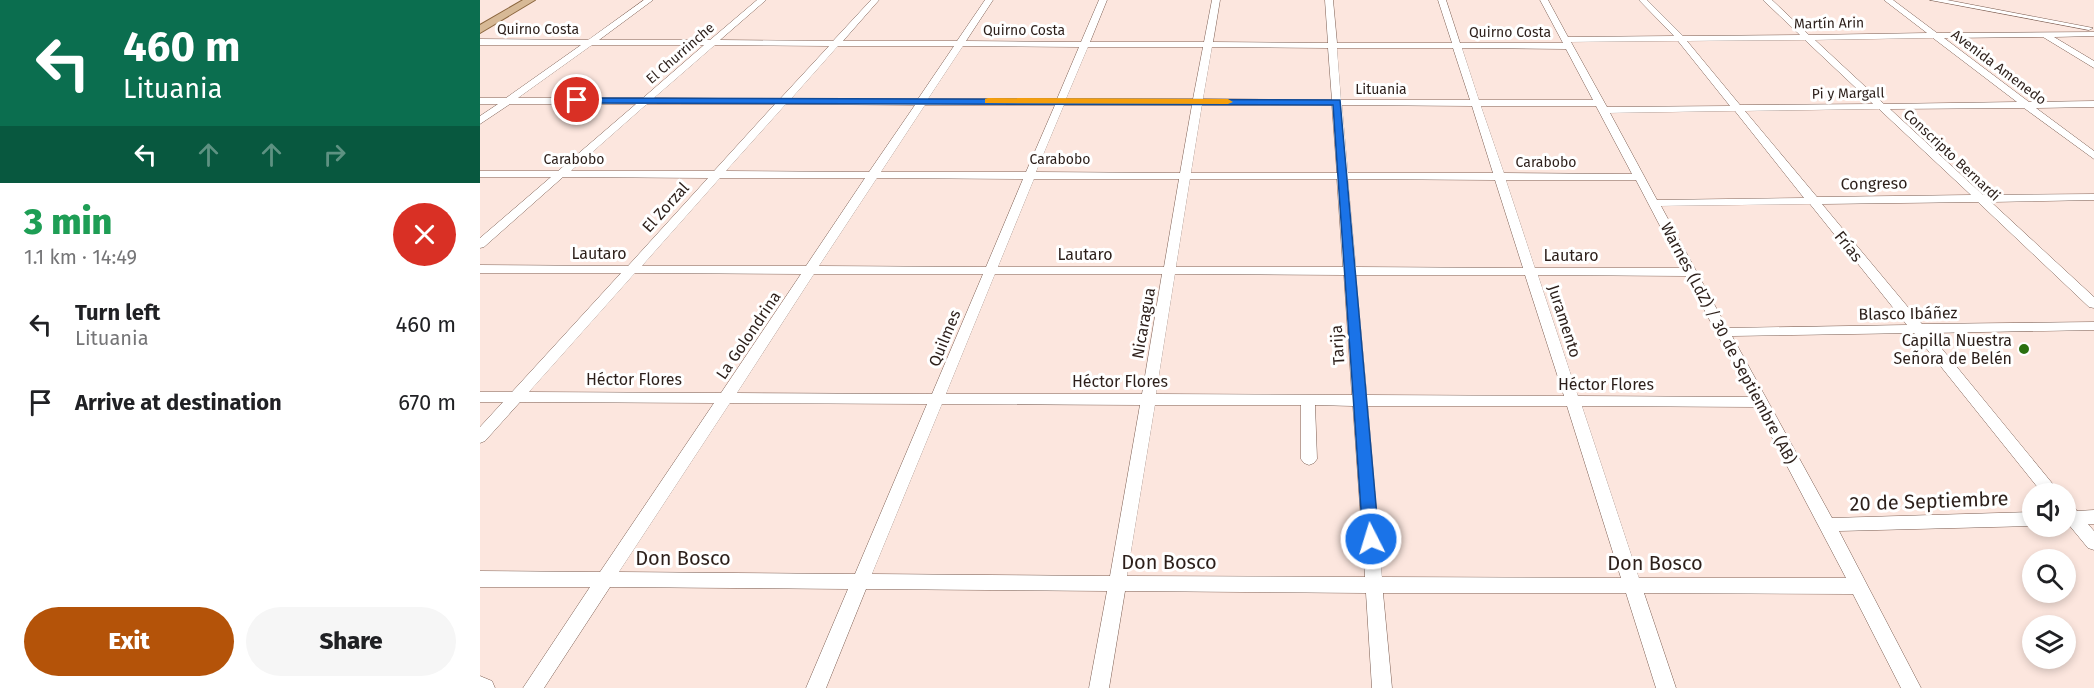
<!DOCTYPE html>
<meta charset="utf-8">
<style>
body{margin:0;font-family:"Fira Sans",sans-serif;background:#f6f6f6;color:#202124;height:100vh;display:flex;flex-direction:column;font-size:22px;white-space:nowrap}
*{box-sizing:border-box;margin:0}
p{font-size:20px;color:#757577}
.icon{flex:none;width:33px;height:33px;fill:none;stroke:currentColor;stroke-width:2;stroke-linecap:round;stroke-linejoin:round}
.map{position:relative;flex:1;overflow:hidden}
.details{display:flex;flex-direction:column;background:#fff;width:480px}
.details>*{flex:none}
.top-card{background:#0b6e4f;color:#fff;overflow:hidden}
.fabs{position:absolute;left:1542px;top:483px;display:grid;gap:12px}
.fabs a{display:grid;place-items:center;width:54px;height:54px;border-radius:50%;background:#fff;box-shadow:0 3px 9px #0003;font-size:30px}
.pin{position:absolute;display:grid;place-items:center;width:51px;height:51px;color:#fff;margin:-26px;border:3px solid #fff;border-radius:50%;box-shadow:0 2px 6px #0007}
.me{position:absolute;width:66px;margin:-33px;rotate:355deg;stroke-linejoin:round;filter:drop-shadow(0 0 4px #0008)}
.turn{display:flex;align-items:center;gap:21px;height:126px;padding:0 24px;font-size:27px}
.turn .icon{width:78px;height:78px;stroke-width:2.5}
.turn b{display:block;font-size:42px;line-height:51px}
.lanes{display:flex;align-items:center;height:57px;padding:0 24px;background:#0003;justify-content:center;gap:30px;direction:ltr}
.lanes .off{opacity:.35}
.round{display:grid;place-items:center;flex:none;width:63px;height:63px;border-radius:32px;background:#f6f6f6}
.summary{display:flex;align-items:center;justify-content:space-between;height:102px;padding:0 24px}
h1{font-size:36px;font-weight:800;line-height:45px;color:#1e9e55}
.cta{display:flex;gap:12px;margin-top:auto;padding:12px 24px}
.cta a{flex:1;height:69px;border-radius:36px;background:#b45309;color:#fff;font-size:24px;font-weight:800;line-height:69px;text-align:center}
.cta a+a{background:#f6f6f6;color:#202124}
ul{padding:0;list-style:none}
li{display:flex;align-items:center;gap:18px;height:78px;padding:0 24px}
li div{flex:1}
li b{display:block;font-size:22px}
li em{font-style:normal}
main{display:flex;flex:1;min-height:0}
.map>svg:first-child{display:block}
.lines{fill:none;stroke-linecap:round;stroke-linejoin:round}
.minor-casing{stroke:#7c5e52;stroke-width:1}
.major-casing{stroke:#8a653d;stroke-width:2}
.minor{fill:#fff;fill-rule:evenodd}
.major{fill:#d7b996;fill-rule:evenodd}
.route{fill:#1a73e8;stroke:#114b97;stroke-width:1.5}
.slow{fill:#f59e0b}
.poi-dot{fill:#2b700f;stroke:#fff;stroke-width:2}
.labels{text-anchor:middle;stroke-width:6;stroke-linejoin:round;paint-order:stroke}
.far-street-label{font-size:14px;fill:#2c1f1a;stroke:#fff}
.street-label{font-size:16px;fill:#2c1f1a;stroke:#fff}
.poi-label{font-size:16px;fill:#2c1f1a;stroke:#fff;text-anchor:end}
.near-street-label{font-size:20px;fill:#2c1f1a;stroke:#fff}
</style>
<main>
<section class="details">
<div class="top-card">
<div class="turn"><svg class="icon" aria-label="left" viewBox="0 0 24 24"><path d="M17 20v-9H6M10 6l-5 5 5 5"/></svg><div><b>460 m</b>Lituania</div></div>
<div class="lanes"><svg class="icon" aria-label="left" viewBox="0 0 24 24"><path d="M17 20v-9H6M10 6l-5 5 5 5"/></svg><svg class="icon off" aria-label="ahead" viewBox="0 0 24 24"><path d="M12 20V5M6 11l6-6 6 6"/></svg><svg class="icon off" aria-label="ahead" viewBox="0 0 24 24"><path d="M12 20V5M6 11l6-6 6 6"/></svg><svg class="icon off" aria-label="right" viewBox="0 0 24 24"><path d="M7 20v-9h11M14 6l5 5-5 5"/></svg></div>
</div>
<div class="summary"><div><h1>3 min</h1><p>1.1 km · 14:49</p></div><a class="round" style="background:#d93025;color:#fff"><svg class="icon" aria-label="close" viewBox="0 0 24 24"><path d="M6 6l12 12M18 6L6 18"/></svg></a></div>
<ul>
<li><svg class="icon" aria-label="left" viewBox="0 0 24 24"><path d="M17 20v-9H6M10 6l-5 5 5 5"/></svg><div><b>Turn left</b><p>Lituania</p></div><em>460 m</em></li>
<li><svg class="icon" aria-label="arrive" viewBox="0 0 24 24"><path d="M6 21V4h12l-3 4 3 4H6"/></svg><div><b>Arrive at destination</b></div><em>670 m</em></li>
</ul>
<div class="cta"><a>Exit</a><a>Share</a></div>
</section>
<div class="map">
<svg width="1614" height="688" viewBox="0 0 1614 688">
<rect width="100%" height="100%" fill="#fce6de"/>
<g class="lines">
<defs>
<g id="minor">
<path d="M164,0H173L119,40H230L277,0H286L240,40L353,41L391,0H399L363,41H477L505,0H513L486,41L601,42L619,0H627L610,42H724L732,0H740L733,42L848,43L845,0H853L857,43H972L958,0H966L980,43H1083L1060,0H1068L1088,37L1194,36L1159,0H1167L1203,36L1320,35L1283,0H1292L1329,35L1447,33L1404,0H1413L1457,33L1614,32V36L1574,37L1614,61V68L1563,37L1464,38L1549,102L1614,101V107L1556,108L1614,151V159L1544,108L1410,109L1503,195L1614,194V200L1511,202L1614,297V308L1609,307L1498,202L1342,204L1442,324L1614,322V330L1449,333L1581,494H1563L1434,333L1252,336L1352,518L1552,512V526L1359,531L1441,688H1421L1373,594L1164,593L1196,688H1176L1146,593H903L912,688H892L886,593L645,591L629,688H609L627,591L386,589L346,688H326L368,589L130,587L64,688H43L110,587H0V571L120,572L234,403L40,402L5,441L0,443V427L23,402H0V392H32L141,273H0V265L148,266L228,178L83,177L4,247L0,248V238L71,177H0V171H78L156,104H30L0,124V116L18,104H0V98H26L101,45H0V39L108,40ZM1453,38L1537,102L1404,104L1335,40ZM1325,40L1393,104L1260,105L1207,41ZM1198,41L1250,106L1127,107L1091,42ZM112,45H224L163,98H38ZM235,45L349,46L300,99L174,98ZM358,46H474L438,99H311ZM483,46L599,47L577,99H448ZM608,47H723L713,99H586ZM732,47L848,48L852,100L723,99ZM857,48H973L990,100H861ZM982,48L1086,49L1113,100H999ZM167,104H295L234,171H91ZM306,104L435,105L389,172L246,171ZM445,105H575L546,172H401ZM584,105H712L700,173L556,172ZM722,105H852L857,173H711ZM862,105L992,106L1013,173H868ZM1001,106H1116L1152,174L1024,173ZM1399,109L1491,195L1337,197L1265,111ZM1255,111L1324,198L1177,200L1130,113ZM240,178H385L326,266H162ZM397,178L543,179L506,267L339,266ZM554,179H699L684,267H518ZM710,179H857L863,267H696ZM868,179L1015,180L1043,268L876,267ZM1026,180H1156L1202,268H1055ZM1330,204L1427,325L1247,328L1181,206ZM155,273L321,274L241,393L49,392ZM334,274H503L452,394L257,393ZM515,274H682L662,394H466ZM695,274L864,275L872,395L676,394ZM876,275H1045L1084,396L887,395ZM1058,275L1206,276L1271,397L1098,396ZM250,403L447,404L375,574L139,572ZM462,404L660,405L630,576L392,574ZM675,405H821V459L824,463L829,465L834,463L837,459L835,405L873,406L885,577L647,576ZM888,406H1087L1141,578L902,577ZM1102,406L1276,407L1366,578H1159Z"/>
<polygon points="1450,0 1467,0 1613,28 1609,30"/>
<polygon points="1586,502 1592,504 1597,511 1614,510 1614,524 1608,524 1614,531 1614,550 1608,548 1589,525 1586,525"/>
<polygon points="0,676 12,681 15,688 0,688"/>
</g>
<polygon id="major" points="43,0 55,0 0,33 0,25"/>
</defs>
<use href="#minor" class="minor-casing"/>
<use href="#major" class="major-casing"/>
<use href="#minor" class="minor"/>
<use href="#major" class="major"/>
</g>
<polygon class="route" points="94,98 860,100 899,539 897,544 891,546 885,544 883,539 853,105 97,103 94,103"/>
<polygon class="slow" points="508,98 748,99 753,102 748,104 505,103 505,99"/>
<circle class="poi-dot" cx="1544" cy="349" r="6"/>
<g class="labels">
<g class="far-street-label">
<text transform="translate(1349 23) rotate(-1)" y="5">Martín Arin</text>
<text x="58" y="34">Quirno Costa</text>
<text x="544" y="35">Quirno Costa</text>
<text x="1030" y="37">Quirno Costa</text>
<text transform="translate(200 53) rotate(-41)" y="5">El Churrinche</text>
<text transform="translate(1519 67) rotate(37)" y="5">Avenida Amenedo</text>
<text x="901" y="94">Lituania</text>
<text transform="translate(1368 93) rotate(-1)" y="5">Pi y Margall</text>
<text transform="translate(1472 155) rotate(43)" y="5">Conscripto Bernardi</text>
<text x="94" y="164">Carabobo</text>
<text x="580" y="164">Carabobo</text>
<text x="1066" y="167">Carabobo</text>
</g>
<g class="street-label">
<text transform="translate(1394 183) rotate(-1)" y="6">Congreso</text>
<text transform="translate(185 207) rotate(-48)" y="6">El Zorzal</text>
<text transform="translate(1369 246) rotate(51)" y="6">Frías</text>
<text x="119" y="259">Lautaro</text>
<text x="605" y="260">Lautaro</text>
<text x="1091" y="261">Lautaro</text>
<text transform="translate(1428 313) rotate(-1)" y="6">Blasco Ibáñez</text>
<text transform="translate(1085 321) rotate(72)" y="6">Juramento</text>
<text transform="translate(663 323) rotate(-80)" y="6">Nicaragua</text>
<text transform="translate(268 335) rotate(-56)" y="6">La Golondrina</text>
<text transform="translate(464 338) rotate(-68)" y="6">Quilmes</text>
<text transform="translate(1249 343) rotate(62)" y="6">Warnes (LdZ) / 30 de Septiembre (AB)</text>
<text transform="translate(857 345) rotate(-94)" y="6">Tarija</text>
<text x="154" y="385">Héctor Flores</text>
<text x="640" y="387">Héctor Flores</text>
<text x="1126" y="390">Héctor Flores</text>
</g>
<g class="poi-label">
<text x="1532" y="346">Capilla Nuestra<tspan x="1532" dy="18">Señora de Belén</tspan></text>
</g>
<g class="near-street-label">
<text transform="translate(1449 501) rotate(-2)" y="7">20 de Septiembre</text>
<text x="203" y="565">Don Bosco</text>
<text x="689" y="569">Don Bosco</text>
<text x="1175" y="570">Don Bosco</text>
</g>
</g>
</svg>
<div class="fabs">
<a><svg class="icon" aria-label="sound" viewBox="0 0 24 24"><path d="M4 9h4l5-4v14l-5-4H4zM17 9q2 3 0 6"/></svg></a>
<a><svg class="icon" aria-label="search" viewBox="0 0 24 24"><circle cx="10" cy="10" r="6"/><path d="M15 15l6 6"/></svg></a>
<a><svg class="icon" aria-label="layers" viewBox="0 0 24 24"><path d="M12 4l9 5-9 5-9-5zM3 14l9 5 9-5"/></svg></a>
</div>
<div class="pin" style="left:97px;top:100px;background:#d93025"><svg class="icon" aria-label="arrive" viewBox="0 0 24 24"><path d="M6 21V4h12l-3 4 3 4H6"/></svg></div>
<svg class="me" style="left:891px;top:539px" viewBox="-20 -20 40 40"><circle r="17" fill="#1a73e8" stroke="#fff" stroke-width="3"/><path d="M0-11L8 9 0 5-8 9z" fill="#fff"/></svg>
</div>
</main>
